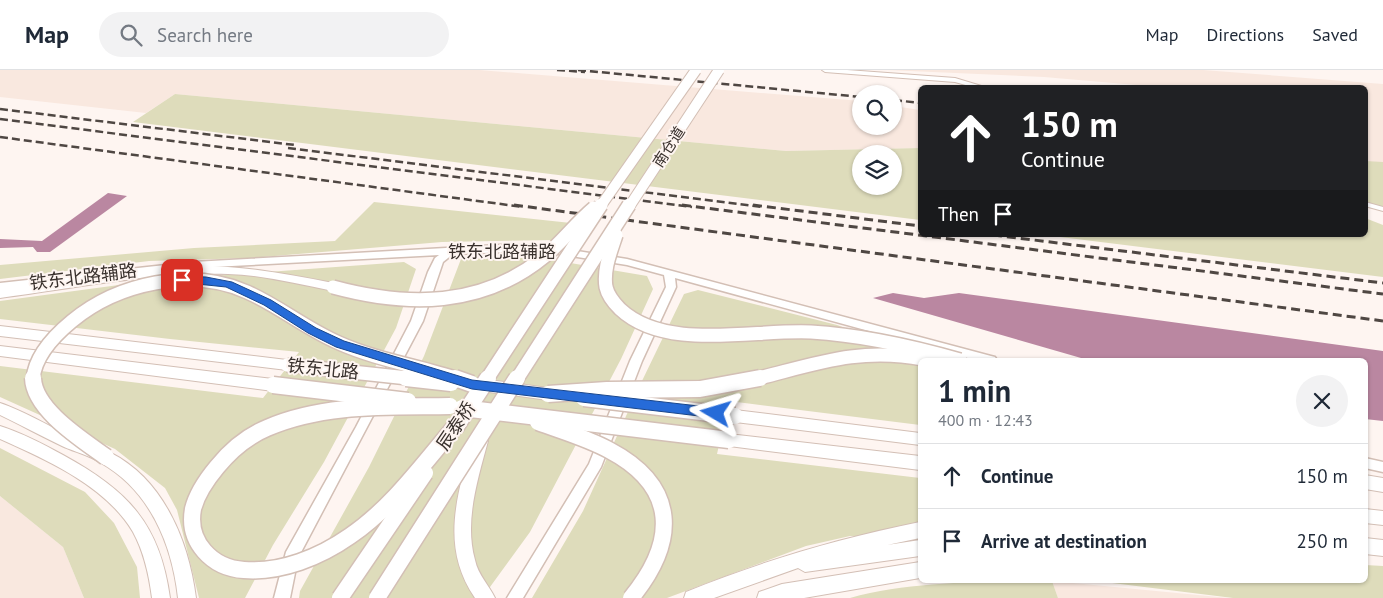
<!DOCTYPE html>
<meta charset="utf-8">
<style>
body{margin:0;font-family:"PT Sans","Noto Sans SC",sans-serif;background:#f2f2f3;color:#1f2937;height:100vh;display:flex;flex-direction:column;font-size:19px;white-space:nowrap}
*{box-sizing:border-box;margin:0}
p{font-size:16px;color:#747a83}
.icon{flex:none;width:28px;height:28px;fill:none;stroke:currentColor;stroke-width:2;stroke-linecap:round;stroke-linejoin:round}
.map{position:relative;flex:1;overflow:hidden}
.sheet{position:absolute;left:918px;top:288px;width:450px;height:225px;display:flex;flex-direction:column;background:#fff;border-radius:8px;box-shadow:0 1px 4px #0004}
.sheet>*{flex:none}
.hud{position:absolute;left:918px;top:15px;width:450px;height:152px;border-radius:8px;box-shadow:0 1px 4px #0004;background:#202124;color:#fff;overflow:hidden}
.fabs{position:absolute;left:852px;top:15px;display:grid;gap:10px}
.fabs a{display:grid;place-items:center;width:50px;height:50px;border-radius:50%;background:#fff;box-shadow:0 1px 4px #0004;font-size:25px}
.pin{position:absolute;display:grid;place-items:center;width:42px;height:42px;color:#fff;margin:-21px;border-radius:10px;box-shadow:0 2px 8px #0006}
.me{position:absolute;width:55px;margin:-28px;rotate:277deg;stroke-linejoin:round;filter:drop-shadow(0 0 4px #0008)}
.turn{display:flex;align-items:center;gap:18px;height:105px;padding:0 20px;font-size:22px}
.turn .icon{width:65px;height:65px;stroke-width:2.5}
.turn b{display:block;font-size:35px;line-height:42px}
.then{display:flex;align-items:center;height:48px;padding:0 20px;background:#0003;gap:10px;font-size:19px}
.round{display:grid;place-items:center;flex:none;width:52px;height:52px;border-radius:26px;background:#f2f2f3}
.summary{display:flex;align-items:center;justify-content:space-between;height:85px;padding:0 20px}
h1{font-size:30px;font-weight:600;line-height:38px}
ul{padding:0;list-style:none}
li{display:flex;align-items:center;gap:15px;height:65px;padding:0 20px;border-top:1px solid #e0e1e3}
li div{flex:1}
li b{display:block;font-size:19px}
li em{font-style:normal}
header{display:flex;align-items:center;gap:30px;box-sizing:border-box;height:70px;padding:0 25px;background:#fff;border-bottom:1px solid #e0e1e3}
header strong{font-size:24px}
nav{display:flex;gap:28px;margin-inline-start:auto;font-size:18px}
.search{width:350px;height:45px;background:#f2f2f3;display:flex;align-items:center;gap:12px;box-sizing:border-box;padding:0 18px;border-radius:28px;color:#747a83;font-size:19px}
.map>svg:first-child{display:block}
.built{fill:#f9e8df}
.green{fill:#dedcbb;fill-rule:evenodd}
.water{fill:#ba87a1}
.lines{fill:none;stroke-linecap:round;stroke-linejoin:round}
.minor-casing{stroke:#d3bfb5;stroke-width:2}
.tertiary-casing{stroke:#d3bfb5;stroke-width:3}
.primary-casing{stroke:#d3bfb5;stroke-width:2}
.trunk-casing{stroke:#d3bfb5;stroke-width:2}
.minor{fill:#fff;fill-rule:evenodd}
.tertiary{fill:#fff;fill-rule:evenodd}
.primary{fill:#fff;fill-rule:evenodd}
.trunk{fill:#fff;fill-rule:evenodd}
.rail-far1{stroke:#4f4743;stroke-width:2.5;stroke-dasharray:8 4;stroke-linecap:butt}
.rail{stroke:#4f4743;stroke-width:3;stroke-dasharray:9 5;stroke-linecap:butt}
.trunk-bridge-far2-casing{stroke:#d3bfb5;stroke-width:12;stroke-linecap:butt}
.trunk-bridge-far1-casing{stroke:#d3bfb5;stroke-width:16;stroke-linecap:butt}
.trunk-bridge-casing{stroke:#d3bfb5;stroke-width:19;stroke-linecap:butt}
.trunk-bridge-far2{stroke:#fff;stroke-width:10}
.trunk-bridge-far1{stroke:#fff;stroke-width:13}
.trunk-bridge{stroke:#fff;stroke-width:16}
.route{fill:#266bd8;stroke:#19468c}
.labels{text-anchor:middle;stroke-width:4;stroke-linejoin:round;paint-order:stroke}
.far-street-label{font-size:15px;fill:#39312d;stroke:#fef5f1}
.street-label{font-size:18px;fill:#39312d;stroke:#fef5f1}
</style>
<header>
<strong>Map</strong>
<div class="search"><svg class="icon" aria-label="search" viewBox="0 0 24 24"><circle cx="10" cy="10" r="6"/><path d="M15 15l6 6"/></svg>Search here</div>
<nav><a>Map</a><a>Directions</a><a>Saved</a></nav>
</header>
<div class="map">
<svg width="1383" height="528" viewBox="0 0 1383 528">
<rect width="100%" height="100%" fill="#fef5f1"/>
<g class="built">
<polygon points="0,0 479,0 861,31 861,56 894,56 894,36 920,40 920,78 786,81 175,24 146,43 0,27"/>
<polygon points="887,0 1203,0 1383,14 1383,138 1365,133 1365,18 1171,18 1044,7"/>
<polygon points="0,426 63,477 84,528 0,528"/>
<polygon points="1052,511 1229,528 1058,528"/>
</g>
<g class="green">
<path d="M175,24L786,81L920,78V150L133,52ZM861,84H894V116H861Z"/>
<polygon points="1365,91 1383,92 1383,137 1365,132"/>
<polygon points="374,132 571,153 557,170 442,172 250,188 149,191 0,209 0,195 194,178 335,171"/>
<polygon points="1365,148 1383,155 1383,207 1044,165 1365,165"/>
<polygon points="535,187 647,206 653,219 621,289 530,462 482,528 299,528 300,521 369,397 424,286 461,189"/>
<polygon points="404,192 416,199 396,258 324,392 273,475 245,528 199,528 177,440 165,418 115,379 0,327 0,296 263,328 299,282 170,269 0,249 0,231 156,210"/>
<polygon points="698,220 837,255 933,290 920,290 920,355 729,331 717,384 920,408 920,468 850,466 806,476 667,528 532,528 583,441 641,313 684,224"/>
<polygon points="0,378 85,422 114,453 137,497 140,528 84,528 63,477 0,426"/>
<polygon points="1365,495 1383,496 1383,528 1233,528 1088,510 1365,510"/>
<path d="M1016,510L1052,511L1058,528H850C903,513 961,513 1016,510Z"/>
</g>
<g class="water">
<polygon points="108,123 127,126 50,182 37,182 33,177 0,178 0,169 42,171"/>
<polygon points="893,223 924,228 959,223 1383,281 1383,351 1365,349 1365,290 1088,290 873,228"/>
</g>
<g class="lines">
<defs>
<g id="minor">
<polygon points="822,0 847,0 955,8 988,18 976,18 955,12 825,2"/>
<polygon points="1365,132 1383,137 1383,141 1365,136"/>
</g>
<g id="tertiary">
<polygon points="500,175 540,175 627,189 991,286 995,287 997,290 975,290 675,208 676,217 642,291 601,397 523,528 507,528 589,394 630,291 666,217 664,205 627,195 540,181 453,184 443,192 423,251 298,488 290,528 274,528 286,482 356,357 411,251 428,202 435,188 439,185 193,198 0,221 0,213 193,192"/>
<polygon points="1365,388 1383,392 1383,402 1365,398"/>
</g>
<path id="primary" d="M0,356C22,363 43,374 63,385C127,420 160,453 170,528H152C149,505 144,482 133,462C106,416 47,390 0,369Z"/>
<g id="trunk">
<path d="M199,196C245,196 288,204 333,213L339,217L333,221C298,214 263,205 228,204C151,202 75,218 0,228V220L142,200Z"/>
<polygon points="0,256 287,290 292,291 294,295 292,299 287,300 0,266"/>
<polygon points="0,276 273,309 278,311 280,315 278,319 273,321 0,286"/>
<polygon points="474,308 548,318 553,320 555,324 553,328 548,330 474,320 469,318 467,314 469,310"/>
<path d="M0,333C24,341 46,355 69,365C83,372 98,376 111,383C164,410 189,472 196,528H178C172,474 150,421 101,393C89,385 75,382 62,376C41,366 21,355 0,345Z"/>
<polygon points="735,340 920,363 920,375 735,352 730,350 727,346 730,342"/>
<polygon points="729,364 920,386 920,400 729,376 723,374 721,370 723,366"/>
<path d="M480,365L486,367L488,371C478,409 464,451 475,490C478,505 489,515 495,528H475C440,477 457,426 472,371L474,367Z"/>
<polygon points="1365,405 1383,408 1383,422 1365,419"/>
<polygon points="1365,439 1383,441 1383,455 1365,453"/>
<path d="M920,452V468L887,475L920,470V486L805,502L798,498L714,528H684L686,522C762,491 840,468 920,452Z"/>
<polygon points="1365,468 1383,470 1383,486 1365,484"/>
<polygon points="920,492 920,508 804,528 757,528 759,522 782,514"/>
</g>
</defs>
<use href="#minor" class="minor-casing"/>
<use href="#tertiary" class="tertiary-casing"/>
<use href="#primary" class="primary-casing"/>
<use href="#trunk" class="trunk-casing"/>
<use href="#minor" class="minor"/>
<use href="#tertiary" class="tertiary"/>
<use href="#primary" class="primary"/>
<use href="#trunk" class="trunk"/>
<g class="rail-far1">
<polyline points="557,0 585,2"/>
<polyline points="578,0 861,27"/>
<polyline points="894,30 920,33"/>
<polyline points="0,39 295,75"/>
<polyline points="0,49 692,137"/>
<polyline points="0,67 523,137"/>
<polyline points="288,78 763,137"/>
</g>
<g class="rail">
<polyline points="514,135 1383,251"/>
<polyline points="682,135 1383,224"/>
<polyline points="753,135 920,156"/>
<polyline points="993,165 1383,213"/>
</g>
<defs>
<g id="trunk-bridge-far2">
<polyline points="600,137 696,0"/>
<polyline points="629,137 719,0"/>
</g>
<g id="trunk-bridge-far1">
<path d="M616,165C611,181 603,199 606,217C608,226 614,233 620,239C666,282 753,259 811,262C862,265 911,276 960,290"/>
<path d="M333,217C407,237 482,238 545,186C562,172 576,153 594,138"/>
<polyline points="287,295 417,309"/>
<path d="M33,309C35,286 55,265 72,251C118,213 191,197 247,222C279,236 306,259 339,273C377,290 419,296 458,309"/>
<polyline points="487,309 601,135"/>
<polyline points="517,309 629,135"/>
<path d="M755,309C816,294 859,277 923,289"/>
</g>
<g id="trunk-bridge">
<path d="M33,308C34,340 83,370 106,387"/>
<polyline points="406,308 451,313"/>
<polyline points="455,308 472,314"/>
<polyline points="273,315 408,331"/>
<polyline points="548,324 607,320 700,319 760,308"/>
<polyline points="584,328 735,346"/>
<path d="M450,336C390,337 324,333 267,358C248,366 230,381 217,397C207,409 197,423 193,439C187,472 212,498 244,500C281,503 320,487 350,466C393,437 425,391 459,352"/>
<polyline points="462,338 729,370"/>
<path d="M538,352C562,361 587,368 609,380C679,417 677,472 631,528"/>
<polyline points="455,358 488,308"/>
<polyline points="340,528 425,403"/>
<polyline points="377,528 517,308"/>
</g>
</defs>
<use href="#trunk-bridge-far2" class="trunk-bridge-far2-casing"/>
<use href="#trunk-bridge-far1" class="trunk-bridge-far1-casing"/>
<use href="#trunk-bridge" class="trunk-bridge-casing"/>
<use href="#trunk-bridge-far2" class="trunk-bridge-far2"/>
<use href="#trunk-bridge-far1" class="trunk-bridge-far1"/>
<use href="#trunk-bridge" class="trunk-bridge"/>
</g>
<polygon class="route" points="182,206 206,207 232,212 271,230 316,258 344,271 472,310 716,338 720,340 722,343 720,347 716,348 472,319 336,277 308,263 264,235 226,217 178,212 176,210 178,207"/>
<g class="labels">
<g class="far-street-label">
<text transform="translate(669 77) rotate(-57)" y="5">南仓道</text>
</g>
<g class="street-label">
<text x="502" y="188">铁东北路辅路</text>
<text transform="translate(83 207) rotate(-7)" y="6">铁东北路辅路</text>
<text transform="translate(323 299) rotate(6)" y="6">铁东北路</text>
<text transform="translate(456 356) rotate(-56)" y="6">辰泰桥</text>
</g>
</g>
</svg>
<div class="fabs">
<a><svg class="icon" aria-label="search" viewBox="0 0 24 24"><circle cx="10" cy="10" r="6"/><path d="M15 15l6 6"/></svg></a>
<a><svg class="icon" aria-label="layers" viewBox="0 0 24 24"><path d="M12 4l9 5-9 5-9-5zM3 14l9 5 9-5"/></svg></a>
</div>
<div class="pin" style="left:182px;top:210px;background:#d93025"><svg class="icon" aria-label="arrive" viewBox="0 0 24 24"><path d="M6 21V4h12l-3 4 3 4H6"/></svg></div>
<svg class="me" style="left:716px;top:343px" viewBox="-20 -20 40 40"><path d="M0-17L14 15 0 8-14 15z" fill="#266bd8" stroke="#fff" stroke-width="4"/></svg>
<div class="hud">
<div class="turn"><svg class="icon" aria-label="ahead" viewBox="0 0 24 24"><path d="M12 20V5M6 11l6-6 6 6"/></svg><div><b>150 m</b>Continue</div></div>
<div class="then">Then<svg class="icon" aria-label="arrive" viewBox="0 0 24 24"><path d="M6 21V4h12l-3 4 3 4H6"/></svg></div>
</div>
<section class="sheet">
<div class="summary"><div><h1>1 min</h1><p>400 m · 12:43</p></div><a class="round"><svg class="icon" aria-label="close" viewBox="0 0 24 24"><path d="M6 6l12 12M18 6L6 18"/></svg></a></div>
<ul>
<li><svg class="icon" aria-label="ahead" viewBox="0 0 24 24"><path d="M12 20V5M6 11l6-6 6 6"/></svg><div><b>Continue</b></div><em>150 m</em></li>
<li><svg class="icon" aria-label="arrive" viewBox="0 0 24 24"><path d="M6 21V4h12l-3 4 3 4H6"/></svg><div><b>Arrive at destination</b></div><em>250 m</em></li>
</ul>
</section>
</div>
